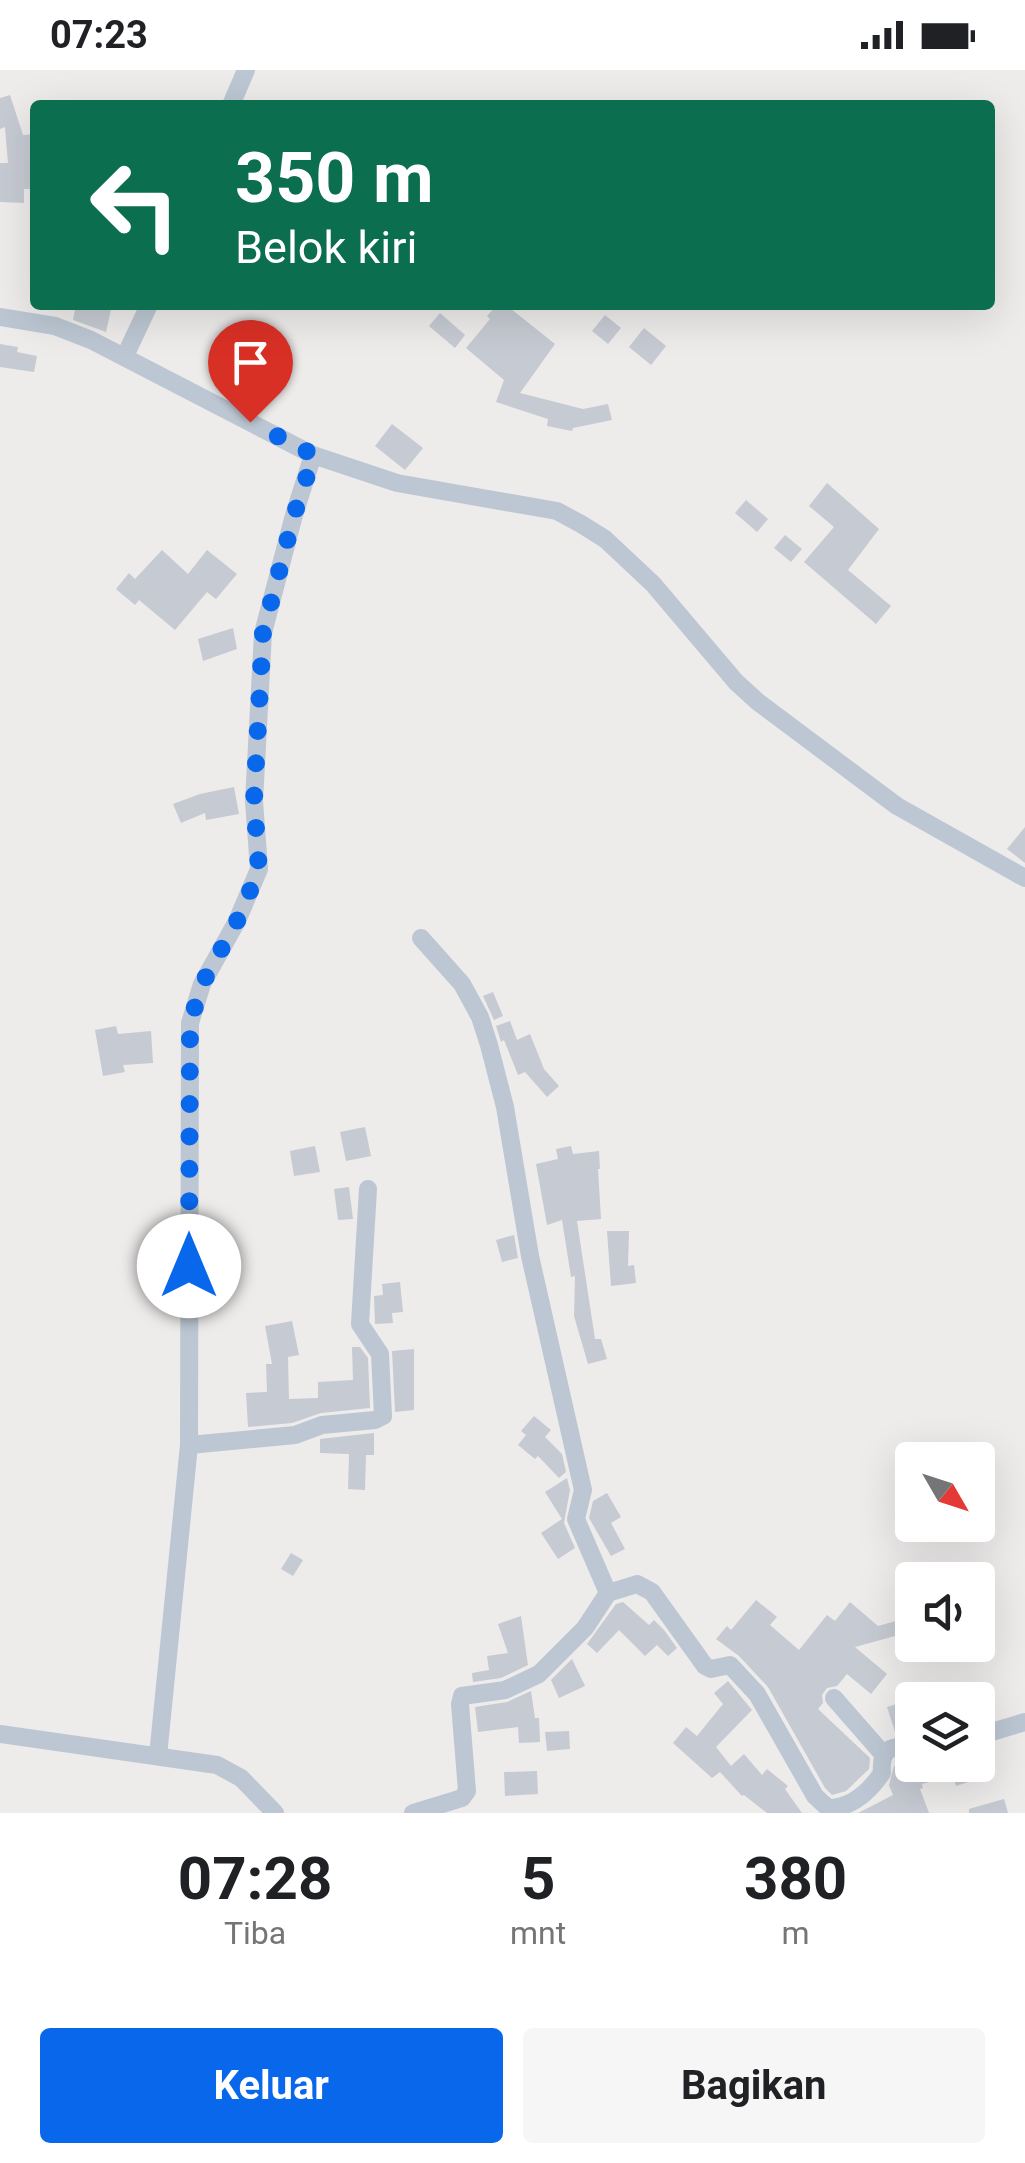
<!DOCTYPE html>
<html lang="id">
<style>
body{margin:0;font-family:Roboto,sans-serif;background:#f6f6f6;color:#202124;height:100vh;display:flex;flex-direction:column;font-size:38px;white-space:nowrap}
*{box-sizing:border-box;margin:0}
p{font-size:32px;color:#757577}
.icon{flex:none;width:55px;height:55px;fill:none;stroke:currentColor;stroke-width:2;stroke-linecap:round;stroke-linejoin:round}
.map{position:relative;height:1743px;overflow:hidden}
.drawer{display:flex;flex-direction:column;background:#fff;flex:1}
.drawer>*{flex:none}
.top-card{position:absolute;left:30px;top:30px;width:965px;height:210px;border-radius:10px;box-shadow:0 10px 40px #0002;background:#0b6e4f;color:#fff;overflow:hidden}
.needle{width:65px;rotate:129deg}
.fabs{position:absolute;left:895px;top:1372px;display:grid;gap:20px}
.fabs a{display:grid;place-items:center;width:100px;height:100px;border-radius:10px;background:#fff;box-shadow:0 10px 40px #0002;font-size:50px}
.pin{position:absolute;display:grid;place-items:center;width:85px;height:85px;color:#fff;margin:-102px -42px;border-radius:50% 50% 50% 0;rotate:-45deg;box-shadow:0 0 10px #0007}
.pin .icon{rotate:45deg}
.me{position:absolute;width:110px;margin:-55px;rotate:0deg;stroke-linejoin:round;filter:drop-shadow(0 0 8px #0008)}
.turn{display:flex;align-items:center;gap:35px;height:210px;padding:0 40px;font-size:45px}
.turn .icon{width:130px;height:130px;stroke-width:2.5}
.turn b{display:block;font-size:70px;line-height:85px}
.eta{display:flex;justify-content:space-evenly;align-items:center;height:170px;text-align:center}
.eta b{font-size:60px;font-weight:700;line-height:70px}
.cta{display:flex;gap:20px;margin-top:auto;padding:20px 40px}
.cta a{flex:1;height:115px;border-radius:10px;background:#0867eb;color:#fff;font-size:40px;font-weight:700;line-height:115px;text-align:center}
.cta a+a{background:#f6f6f6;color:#202124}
.status{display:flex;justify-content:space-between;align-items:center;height:70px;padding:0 50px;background:#fff;direction:ltr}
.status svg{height:28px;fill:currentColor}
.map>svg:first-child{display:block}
.building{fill:#c6cad2}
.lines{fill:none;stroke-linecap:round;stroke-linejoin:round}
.street{stroke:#bcc7d3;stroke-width:18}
.route{stroke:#0867eb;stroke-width:18;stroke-dasharray:0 32.4}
</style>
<div class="status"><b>07:23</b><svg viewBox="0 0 49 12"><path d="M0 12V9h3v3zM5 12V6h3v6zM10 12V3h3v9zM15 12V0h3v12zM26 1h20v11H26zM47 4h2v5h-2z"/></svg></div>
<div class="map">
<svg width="1025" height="1743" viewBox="0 0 1025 1743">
<rect width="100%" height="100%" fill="#eeebeb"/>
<g class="building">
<polygon points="10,25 23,65 35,64 35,119 24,119 24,133 0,132 0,93 8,93 5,57 0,59 0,28"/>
<polygon points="76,235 112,235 106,262 73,250"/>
<polygon points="497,235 506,235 555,274 520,323 583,339 608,334 612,350 573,358 572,361 547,356 548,349 496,332 504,310 466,278 490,249 487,246"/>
<polygon points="440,243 465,265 455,278 429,256"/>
<polygon points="605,245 621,258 608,274 592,261"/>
<polygon points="644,258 666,276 651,295 629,277"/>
<polygon points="0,274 18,277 17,282 37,286 34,302 0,297"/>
<polygon points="392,354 423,378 405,400 375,376"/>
<polygon points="827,413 879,459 848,500 891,536 876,554 804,492 834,457 809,436"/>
<polygon points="746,430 768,449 757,462 735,443"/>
<polygon points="785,465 802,479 791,492 774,478"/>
<polygon points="162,480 188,504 207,480 237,504 216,529 207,522 175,560 139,530 135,535 116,519 129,503 135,509"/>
<polygon points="233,558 237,579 203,591 198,569"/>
<polygon points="234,717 239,744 206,750 205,743 181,753 173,734 200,724"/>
<polygon points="1025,757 1025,793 1007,779"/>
<polygon points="493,922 503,946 494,950 483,926"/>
<polygon points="510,951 517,970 530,964 544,999 559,1016 547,1027 525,1002 518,1005 504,970 501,972 496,956"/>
<polygon points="116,956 118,964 151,961 153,993 123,995 125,1002 103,1006 95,960"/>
<polygon points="365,1057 371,1086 346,1091 340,1062"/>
<polygon points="315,1076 320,1102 294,1106 290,1081"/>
<polygon points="571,1076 573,1084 599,1081 600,1099 598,1099 601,1149 577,1151 595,1269 601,1269 607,1289 588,1294 574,1246 575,1206 571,1207 562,1150 547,1155 536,1094 558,1089 556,1079"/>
<polygon points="349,1117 353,1149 338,1150 334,1119"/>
<polygon points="607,1161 629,1161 628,1196 634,1195 636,1213 611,1216"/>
<polygon points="514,1165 518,1188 502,1192 496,1170"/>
<polygon points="400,1212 403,1242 392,1243 393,1253 375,1254 374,1226 383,1225 382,1214"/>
<polygon points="292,1251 299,1285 288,1287 289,1329 318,1328 318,1312 353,1310 352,1277 360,1277 368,1288 370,1338 321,1343 292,1353 248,1357 246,1323 267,1322 266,1294 272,1294 265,1256"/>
<polygon points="414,1279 414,1340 395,1342 392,1281"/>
<polygon points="534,1346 551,1360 545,1367 562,1384 566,1402 559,1408 538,1386 535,1389 518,1375 526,1365 521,1361"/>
<polygon points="374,1363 374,1385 366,1385 365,1420 348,1419 349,1384 320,1383 320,1369"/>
<polygon points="567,1408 570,1420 564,1453 575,1478 558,1489 541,1463 562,1449 545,1422"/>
<polygon points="607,1423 621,1447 611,1453 625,1479 611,1486 589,1448 593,1431"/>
<polygon points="291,1483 303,1490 293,1506 281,1499"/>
<polygon points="756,1530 777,1547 770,1555 799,1580 827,1545 835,1551 850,1532 878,1556 903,1549 906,1563 855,1577 887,1604 871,1624 847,1604 837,1616 827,1618 822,1625 823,1633 818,1639 870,1688 869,1699 846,1721 832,1725 825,1718 768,1617 739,1586 716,1569 727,1556 731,1560"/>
<polygon points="623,1532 649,1555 654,1550 664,1560 677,1578 668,1586 657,1575 645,1586 619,1560 597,1583 587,1574 616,1534"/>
<polygon points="521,1546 528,1595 501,1608 473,1612 472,1603 489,1600 487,1586 508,1583 498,1554"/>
<polygon points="572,1589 585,1616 559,1628 551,1610"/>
<polygon points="728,1611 752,1640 716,1677 731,1696 744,1684 762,1705 767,1699 788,1716 785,1719 802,1743 767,1743 744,1725 742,1726 720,1702 712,1708 673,1673 686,1657 697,1666 723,1634 714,1623"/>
<polygon points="531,1621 535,1648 539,1648 540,1672 519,1673 518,1657 478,1662 475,1637 507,1632"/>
<polygon points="912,1629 912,1664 896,1665 887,1637"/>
<polygon points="569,1661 570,1679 547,1681 545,1662"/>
<polygon points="912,1690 912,1695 976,1695 977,1709 956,1716 953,1705 922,1714 923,1718 920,1719 929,1743 858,1743 893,1725 889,1715 894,1696"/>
<polygon points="537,1701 538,1724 505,1726 504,1702"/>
<polygon points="1004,1729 1008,1743 969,1743 969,1739"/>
</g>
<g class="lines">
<g class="street">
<polyline points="231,35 246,0"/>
<polyline points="0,247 55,256 91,270 313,385 397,413 557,441 581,454 605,469 653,514 736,612 758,632 897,736 1025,808"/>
<polyline points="125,286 149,235"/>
<polyline points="421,868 462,914 480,947 489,975 505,1037 530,1186 583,1420 576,1449 608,1523"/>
<polyline points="189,1375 295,1365 322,1355 375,1350 383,1346 380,1284 360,1254 368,1119"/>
<polyline points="834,1628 883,1684"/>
<polyline points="0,1664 217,1695 241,1708 275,1743"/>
<polyline points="978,1666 1025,1652"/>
<polyline points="158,1686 189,1375 190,953 202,914 237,851 259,799 254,731 263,563 294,445 313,385"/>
<path d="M413,1743L462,1728L467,1721L460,1634L462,1626L505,1620L539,1604L585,1558L608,1523L637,1514L652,1522L705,1596L711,1599L730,1595L757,1624L815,1726L828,1738C852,1738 869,1722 882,1703C880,1680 890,1674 912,1678"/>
</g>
</g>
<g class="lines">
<polyline class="route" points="189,1196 190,953 202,914 237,851 259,800 254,730 263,563 294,445 314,385 250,352"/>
</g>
</svg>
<div class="fabs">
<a><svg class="needle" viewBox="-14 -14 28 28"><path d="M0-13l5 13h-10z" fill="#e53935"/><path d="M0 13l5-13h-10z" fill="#757577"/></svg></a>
<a><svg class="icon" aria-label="sound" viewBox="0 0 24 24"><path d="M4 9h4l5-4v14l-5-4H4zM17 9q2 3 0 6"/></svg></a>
<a><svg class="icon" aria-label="layers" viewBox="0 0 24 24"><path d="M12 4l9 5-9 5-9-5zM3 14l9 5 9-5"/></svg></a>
</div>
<div class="pin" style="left:250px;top:352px;background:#d93025"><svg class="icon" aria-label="arrive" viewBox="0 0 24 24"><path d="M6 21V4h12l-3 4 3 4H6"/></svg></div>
<svg class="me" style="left:189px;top:1196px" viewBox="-20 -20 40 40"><circle r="19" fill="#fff"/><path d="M0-13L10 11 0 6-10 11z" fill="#0867eb"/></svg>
<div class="top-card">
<div class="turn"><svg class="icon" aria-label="left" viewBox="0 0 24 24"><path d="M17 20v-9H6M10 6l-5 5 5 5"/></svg><div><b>350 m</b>Belok kiri</div></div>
</div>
</div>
<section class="drawer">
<div class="eta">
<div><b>07:28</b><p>Tiba</p></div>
<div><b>5</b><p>mnt</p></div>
<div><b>380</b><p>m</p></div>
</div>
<div class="cta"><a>Keluar</a><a>Bagikan</a></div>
</section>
